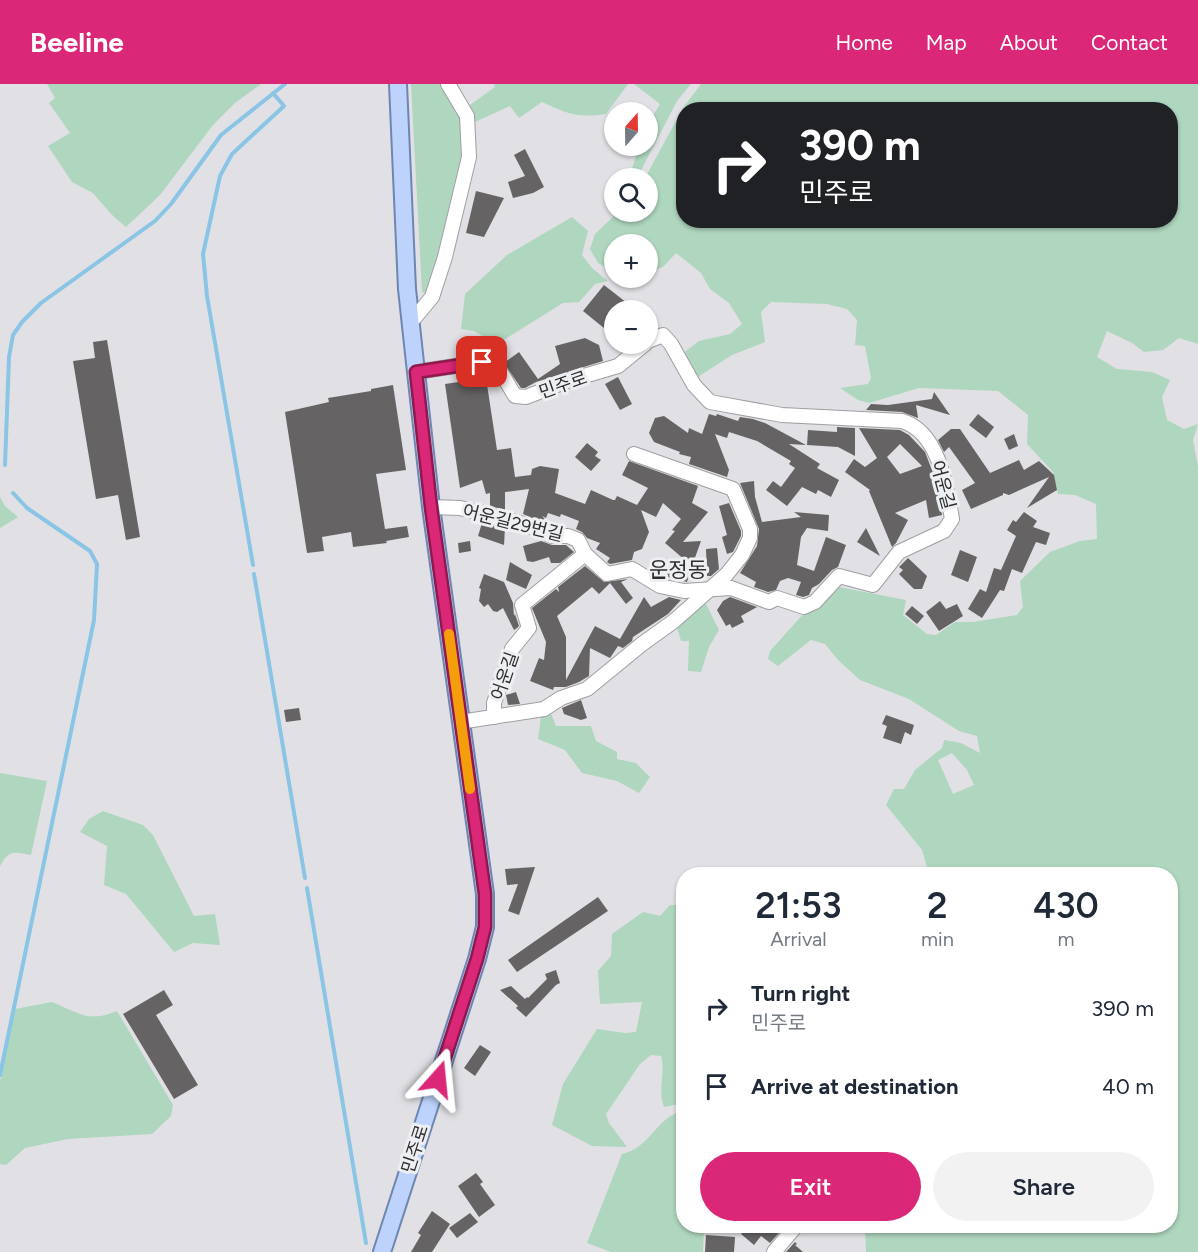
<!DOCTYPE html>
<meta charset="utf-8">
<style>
body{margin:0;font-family:Figtree,"Noto Sans KR",sans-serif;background:#f2f2f3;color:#1f2937;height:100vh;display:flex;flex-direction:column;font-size:22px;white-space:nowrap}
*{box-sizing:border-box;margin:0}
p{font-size:20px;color:#747a83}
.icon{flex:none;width:33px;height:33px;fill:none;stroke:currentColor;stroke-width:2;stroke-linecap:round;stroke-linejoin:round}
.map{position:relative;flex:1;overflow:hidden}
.panel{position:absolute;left:676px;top:783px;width:502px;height:366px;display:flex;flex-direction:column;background:#fff;border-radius:24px;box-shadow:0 2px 4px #0004}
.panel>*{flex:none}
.hud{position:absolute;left:676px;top:18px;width:502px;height:126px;border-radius:24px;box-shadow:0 2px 4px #0004;background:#202124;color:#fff;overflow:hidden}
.needle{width:39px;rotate:20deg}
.tools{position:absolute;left:604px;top:18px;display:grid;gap:12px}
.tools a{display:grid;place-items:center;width:54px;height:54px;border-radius:50%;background:#fff;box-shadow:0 2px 4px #0004;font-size:30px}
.pin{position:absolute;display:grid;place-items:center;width:51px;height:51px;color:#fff;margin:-26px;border-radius:12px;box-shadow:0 3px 9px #0006}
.me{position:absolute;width:66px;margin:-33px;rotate:18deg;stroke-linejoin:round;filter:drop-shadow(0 0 4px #0008)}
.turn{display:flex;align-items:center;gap:21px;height:126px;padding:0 24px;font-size:27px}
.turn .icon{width:78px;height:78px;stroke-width:2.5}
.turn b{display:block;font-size:42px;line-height:51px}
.eta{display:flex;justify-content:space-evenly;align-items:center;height:102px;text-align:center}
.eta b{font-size:36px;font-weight:600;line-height:42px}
.action{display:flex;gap:12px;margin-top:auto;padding:12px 24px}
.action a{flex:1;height:69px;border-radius:36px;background:#db2777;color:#fff;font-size:24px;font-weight:600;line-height:69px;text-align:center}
.action a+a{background:#f2f2f3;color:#1f2937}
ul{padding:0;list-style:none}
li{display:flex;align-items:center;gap:18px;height:78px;padding:0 24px}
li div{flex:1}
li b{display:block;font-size:22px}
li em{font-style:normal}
header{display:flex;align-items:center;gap:36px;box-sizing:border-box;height:84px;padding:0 30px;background:#db2777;color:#fff}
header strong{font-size:28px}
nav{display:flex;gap:33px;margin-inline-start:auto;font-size:21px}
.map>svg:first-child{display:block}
.green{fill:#afd6be;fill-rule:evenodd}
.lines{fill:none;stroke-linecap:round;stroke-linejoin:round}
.stream{stroke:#8ac5e6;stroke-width:4}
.building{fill:#666364;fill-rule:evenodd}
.minor-casing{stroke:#9f9fa2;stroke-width:16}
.major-casing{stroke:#6e86b2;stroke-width:20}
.minor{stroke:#fff;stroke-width:14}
.major{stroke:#bdd3fb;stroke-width:16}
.route-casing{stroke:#8e194d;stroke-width:15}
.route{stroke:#db2777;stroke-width:10}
.slow{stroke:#f59e0b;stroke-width:10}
.labels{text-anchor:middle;stroke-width:6;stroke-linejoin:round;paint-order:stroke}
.street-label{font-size:18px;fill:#2e2e2f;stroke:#eeeff2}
.quarter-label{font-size:21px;fill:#2e2e2f;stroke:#eeeff2}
</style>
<header>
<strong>Beeline</strong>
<nav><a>Home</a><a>Map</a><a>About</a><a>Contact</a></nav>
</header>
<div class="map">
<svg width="1198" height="1168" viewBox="0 0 1198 1168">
<rect width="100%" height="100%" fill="#e1e1e5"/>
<g class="green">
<polygon points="47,0 261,0 235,19 213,41 160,111 126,143 111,130 93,109 72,98 48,62 70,49 49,19 55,14"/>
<path d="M411,0H442C448,10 456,21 460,33C472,67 439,172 426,209L422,208Z"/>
<path d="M494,0H628L606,30C576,34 569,30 542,18L519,34L510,22L475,38L470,21L495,3Z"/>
<polygon points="634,0 691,0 677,17 637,94 629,94 639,62 648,62 648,40 660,20"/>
<path d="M701,0H1198V260L1179,254L1163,266L1144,268L1132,259L1107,247L1097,273L1117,285L1152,288L1170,296L1162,313L1167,336L1184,345L1198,340L1193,356L1198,382V1168H866L865,1142H1172V790H929L922,766L886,721L894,705H904L915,686L942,664L944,656L961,659L980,669L977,652L959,647L909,615L860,596L838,576L825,560L811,556L778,582L768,575L770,567L806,527L822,519L839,503L906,516L903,531L927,550L936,551L955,538H973L1017,531L1023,523L1020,497L1050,468L1080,457L1097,455L1096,420L1075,411L1058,410L1053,388L1027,360L1028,331L998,307L919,304L869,319L858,316L840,304L868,300L871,294L865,262L855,261L857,236L847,225L827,220L771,218L761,228L765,258L732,271L693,296L682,270L699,257L730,250L742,240L729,219L710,205L701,189L676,169L663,183L652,187L648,191V160H615V189L598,179L590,165L595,150L618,128H648V94H645L683,24ZM684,26H1172V136H684ZM952,669L967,686L974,701L953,710L938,676Z"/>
<polygon points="572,133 588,147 582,171 592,184 608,197 595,200 579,218 563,219 497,260 474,247 461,245 465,210 507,171"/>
<polygon points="0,413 5,422 18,433 0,444"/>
<polygon points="705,518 719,546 709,563 701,588 688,587 689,557 681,557 677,543"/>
<polygon points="550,627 556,642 591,642 596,657 617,668 617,675 636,679 650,693 639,709 617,697 582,689 565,666 538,655 541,632"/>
<path d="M0,689L47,697L31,771C15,768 9,765 0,782Z"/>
<polygon points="103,727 143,741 153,751 194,832 215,830 220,861 193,859 174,868 126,810 104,801 107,762 80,748 89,735"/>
<path d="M670,821H684V1019L664,1023C657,1002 666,991 661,972L651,971L640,980L606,1030L609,1039L627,1063L592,1062L552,1041L563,1000L597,945L625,949L636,948L642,918L600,920L598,887L611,872L612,850L643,828L660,832Z"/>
<path d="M52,918C79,929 88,939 117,927L173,1021L171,1032L152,1050L68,1055L25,1064L6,1081L0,1080V997L15,925Z"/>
<path d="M684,1027V1142H722L718,1146H704L703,1168H611L587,1159L622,1070C651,1064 657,1031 684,1027Z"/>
</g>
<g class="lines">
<g class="stream">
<polyline points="5,381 9,273 13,251 22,238 41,219 155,137 171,120 221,51 285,0"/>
<polyline points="253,481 207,212 203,170 220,92 232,70 284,22 273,9"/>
<polyline points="254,490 305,794"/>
<polyline points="307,804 366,1159"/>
<polyline points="0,991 94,536 97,480 90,467 27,424 13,409"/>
</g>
</g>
<g class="building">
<polygon points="525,65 544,103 533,109 513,114 508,98 525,92 514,71"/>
<polygon points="476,107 504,114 484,153 466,149"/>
<polygon points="604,201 636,226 615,226 615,253 583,227"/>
<polygon points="585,254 599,261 603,277 536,298 525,304 521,304 504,279 519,268 538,295 560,280 555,262"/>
<polygon points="107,256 140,453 126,456 118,411 96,415 73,277 95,274 93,258"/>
<polygon points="618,293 632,320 620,326 605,300"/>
<polygon points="486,294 497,366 511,364 515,393 531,391 532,385 540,382 559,385 555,409 585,420 591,406 613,416 615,416 617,412 637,421 648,404 622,391 629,377 698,402 692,419 708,428 683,458 701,457 692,482 665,459 675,447 672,446 681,435 663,419 656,433 641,426 649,448 642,465 634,468 632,476 610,480 607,478 610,474 596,465 600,459 587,454 582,448 576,445 579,437 561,430 560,433 548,429 546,434 542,432 551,442 523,430 529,405 505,408 505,426 490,422 490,409 486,410 482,396 460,404 445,300"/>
<polygon points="393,301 406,386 376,390 385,445 407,442 409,453 386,457 387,459 353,463 351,448 322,453 324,467 307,469 285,328 329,318 328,314 371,307 371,305"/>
<polygon points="934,308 950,331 916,321 918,334 902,328 866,326 871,320 888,321 932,315"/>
<polygon points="709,330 716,332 717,330 738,337 740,333 753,335 765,339 806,361 789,360 820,380 817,384 839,396 831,413 818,406 816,410 802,403 787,422 766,406 773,397 781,403 795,384 789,380 791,377 757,357 729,348 727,354 715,350 729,386 727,393 689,380 691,373 679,370 680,368 654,358 649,349 655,334 664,332 688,349 689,344 702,350"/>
<polygon points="978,330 994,343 986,354 969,341"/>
<polygon points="837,343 855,344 855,372 838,363 807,361 808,346 837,348"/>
<path d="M859,344L900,346L909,351L925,368L935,394L942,431L929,434L926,416L895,429L908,436L896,459L892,463L869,407L870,406L845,388L854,375L865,383L877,374ZM900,360L922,382L900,390L887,373Z"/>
<polygon points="951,345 960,345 990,389 1019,376 1024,386 1039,377 1054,391 1057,406 1027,424 1049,393 1009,411 1003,409 1003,411 971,425 962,406 975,399 949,363 944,368 938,356"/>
<polygon points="1014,350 1018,362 1009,366 1004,355"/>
<polygon points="587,359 598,368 595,372 601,376 591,387 575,373"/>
<polygon points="754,397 755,413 762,438 801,433 794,428 829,431 828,447 807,444 801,453 797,481 814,487 826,453 846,461 838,483 832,486 819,500 812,504 809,511 803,513 796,511 801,498 788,494 780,497 776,506 768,508 754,503 756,498 740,489 757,462 759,445 740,399"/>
<polygon points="729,419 741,447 741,452 733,468 727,470 722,453 727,451 719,422"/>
<polygon points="1024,428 1037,437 1033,443 1050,449 1046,461 1036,458 1022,489 1012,485 1004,507 1000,506 982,534 968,525 980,505 986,508 994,484 1001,486 1016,452 1007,446 1013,436 1016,438"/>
<polygon points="482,439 505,444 504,461 478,452"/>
<polygon points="866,444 880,472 857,458"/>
<polygon points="470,457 471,467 459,469 458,459"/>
<polygon points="541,457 552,461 566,461 574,468 560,479 551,479 549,473 533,478 527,477 523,462"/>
<polygon points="717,464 719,485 711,492 707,492 706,465"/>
<polygon points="960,466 977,473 968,498 951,491"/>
<polygon points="908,474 927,492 922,505 914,505 899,490 903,486 899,483"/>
<polygon points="510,478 532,491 526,505 506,496"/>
<polygon points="585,482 604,498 628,495 621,498 633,514 626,520 610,499 599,510 592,503 557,532 566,553 566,596 595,542 620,555 644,513 651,523 669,513 681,516 668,530 633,553 632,557 623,564 618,562 610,574 590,564 589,592 579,598 566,603 554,603 553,606 530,597 539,574 544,576 546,558 532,524 556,505 559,508 558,503"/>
<polygon points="692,482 687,498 660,491 659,485"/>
<polygon points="484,490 504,498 513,519 514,532 515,530 519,542 517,544 514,546 503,524 497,528 493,527 488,520 484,523 479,517 481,505 479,504"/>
<polygon points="730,513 757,523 741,532 744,538 732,544 730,540 726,542 717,526 723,517"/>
<polygon points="940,517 946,525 957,520 963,532 939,547 926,528"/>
<polygon points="912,522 924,532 917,540 905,530"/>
<polygon points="516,608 520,620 508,621 506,611"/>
<polygon points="581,616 587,634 581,636 564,630 562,624"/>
<polygon points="299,624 301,636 286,638 284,626"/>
<polygon points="886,631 914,641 911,651 905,648 901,660 883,654 887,642 882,640"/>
<polygon points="535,783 519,831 508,827 518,800 507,801 505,785"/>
<polygon points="598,813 608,827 517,888 508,876"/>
<polygon points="556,886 560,899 556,901 526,933 516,924 518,922 500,906 511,902 525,915 527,913 528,914 547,895 545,890"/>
<polygon points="164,906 173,921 156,931 198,1001 174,1015 123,930"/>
<polygon points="480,961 491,968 475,992 464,984"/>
<polygon points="476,1089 483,1098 480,1100 495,1121 479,1133 458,1102"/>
<polygon points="432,1127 450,1140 432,1168 411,1168 421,1151 418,1149"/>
<polygon points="470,1129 478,1138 457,1154 449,1144"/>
<polygon points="748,1142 785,1142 770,1159 761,1152 754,1161 741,1150"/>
<polygon points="706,1151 735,1153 734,1168 705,1168"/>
<polygon points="795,1158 797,1160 795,1161 803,1168 786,1168"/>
</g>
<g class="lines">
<defs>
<g id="minor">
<polyline points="412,237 432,213 445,173 469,73 467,32 448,0"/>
<polyline points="416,288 482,278 502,290 515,312 526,313 567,297 618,282 645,260"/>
<path d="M431,423L460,424L524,440L552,452H568L578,456L585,470L607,490L632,485L660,502L684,507L731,504L769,518L777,514L804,523L815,518L839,492L873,501L899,468L944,447L952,435C946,401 939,348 902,337L782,331L710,318L694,301L671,260L663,251L648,257"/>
<polyline points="494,633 494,619 512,565 529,544 522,521 585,470"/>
<polyline points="460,638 544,625 561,614 587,605 642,560 674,537 727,490 742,471 750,454 750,445 733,405 634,370"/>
<polyline points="774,1168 796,1142"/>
</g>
<polyline id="major" points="382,1168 477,875 485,843 485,810 431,423 416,288 407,205 398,0"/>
</defs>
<use href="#minor" class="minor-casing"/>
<use href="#major" class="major-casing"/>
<use href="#minor" class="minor"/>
<use href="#major" class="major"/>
</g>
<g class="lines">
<defs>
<polyline id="route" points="438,995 477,875 485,843 485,810 431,423 416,288 482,278"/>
</defs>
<use href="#route" class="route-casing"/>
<use href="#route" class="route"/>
<polyline class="slow" points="449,550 470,705"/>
</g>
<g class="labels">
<g class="street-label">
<text transform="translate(563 301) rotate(-19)" y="6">민주로</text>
<text transform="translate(943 401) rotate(75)" y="6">어운길</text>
<text transform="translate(513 439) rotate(14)" y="6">어운길29번길</text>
<text transform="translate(505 592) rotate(-71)" y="6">어운길</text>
<text transform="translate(415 1065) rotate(-72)" y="6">민주로</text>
</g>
<g class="quarter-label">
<text x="678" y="493">운정동</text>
</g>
</g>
</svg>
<div class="tools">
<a><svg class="needle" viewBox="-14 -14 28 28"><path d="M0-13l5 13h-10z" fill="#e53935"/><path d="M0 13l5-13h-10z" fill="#747a83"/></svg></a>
<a><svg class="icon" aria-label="search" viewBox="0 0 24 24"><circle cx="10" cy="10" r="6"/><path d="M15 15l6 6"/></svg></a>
<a>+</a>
<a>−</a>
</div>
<div class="pin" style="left:482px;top:278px;background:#d93025"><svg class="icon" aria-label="arrive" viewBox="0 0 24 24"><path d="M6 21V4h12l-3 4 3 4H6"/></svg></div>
<svg class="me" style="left:438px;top:995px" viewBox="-20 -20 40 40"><path d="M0-17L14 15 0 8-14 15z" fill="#db2777" stroke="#fff" stroke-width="4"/></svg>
<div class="hud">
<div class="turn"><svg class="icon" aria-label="right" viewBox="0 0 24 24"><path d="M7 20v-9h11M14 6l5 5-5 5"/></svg><div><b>390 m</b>민주로</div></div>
</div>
<section class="panel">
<div class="eta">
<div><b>21:53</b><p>Arrival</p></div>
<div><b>2</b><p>min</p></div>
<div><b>430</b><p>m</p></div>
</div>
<ul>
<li><svg class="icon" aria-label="right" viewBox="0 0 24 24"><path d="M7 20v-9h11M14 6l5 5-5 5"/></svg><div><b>Turn right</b><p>민주로</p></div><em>390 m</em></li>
<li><svg class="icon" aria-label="arrive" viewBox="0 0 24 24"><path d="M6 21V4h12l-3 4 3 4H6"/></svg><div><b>Arrive at destination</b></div><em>40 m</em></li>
</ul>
<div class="action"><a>Exit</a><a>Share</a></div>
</section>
</div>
